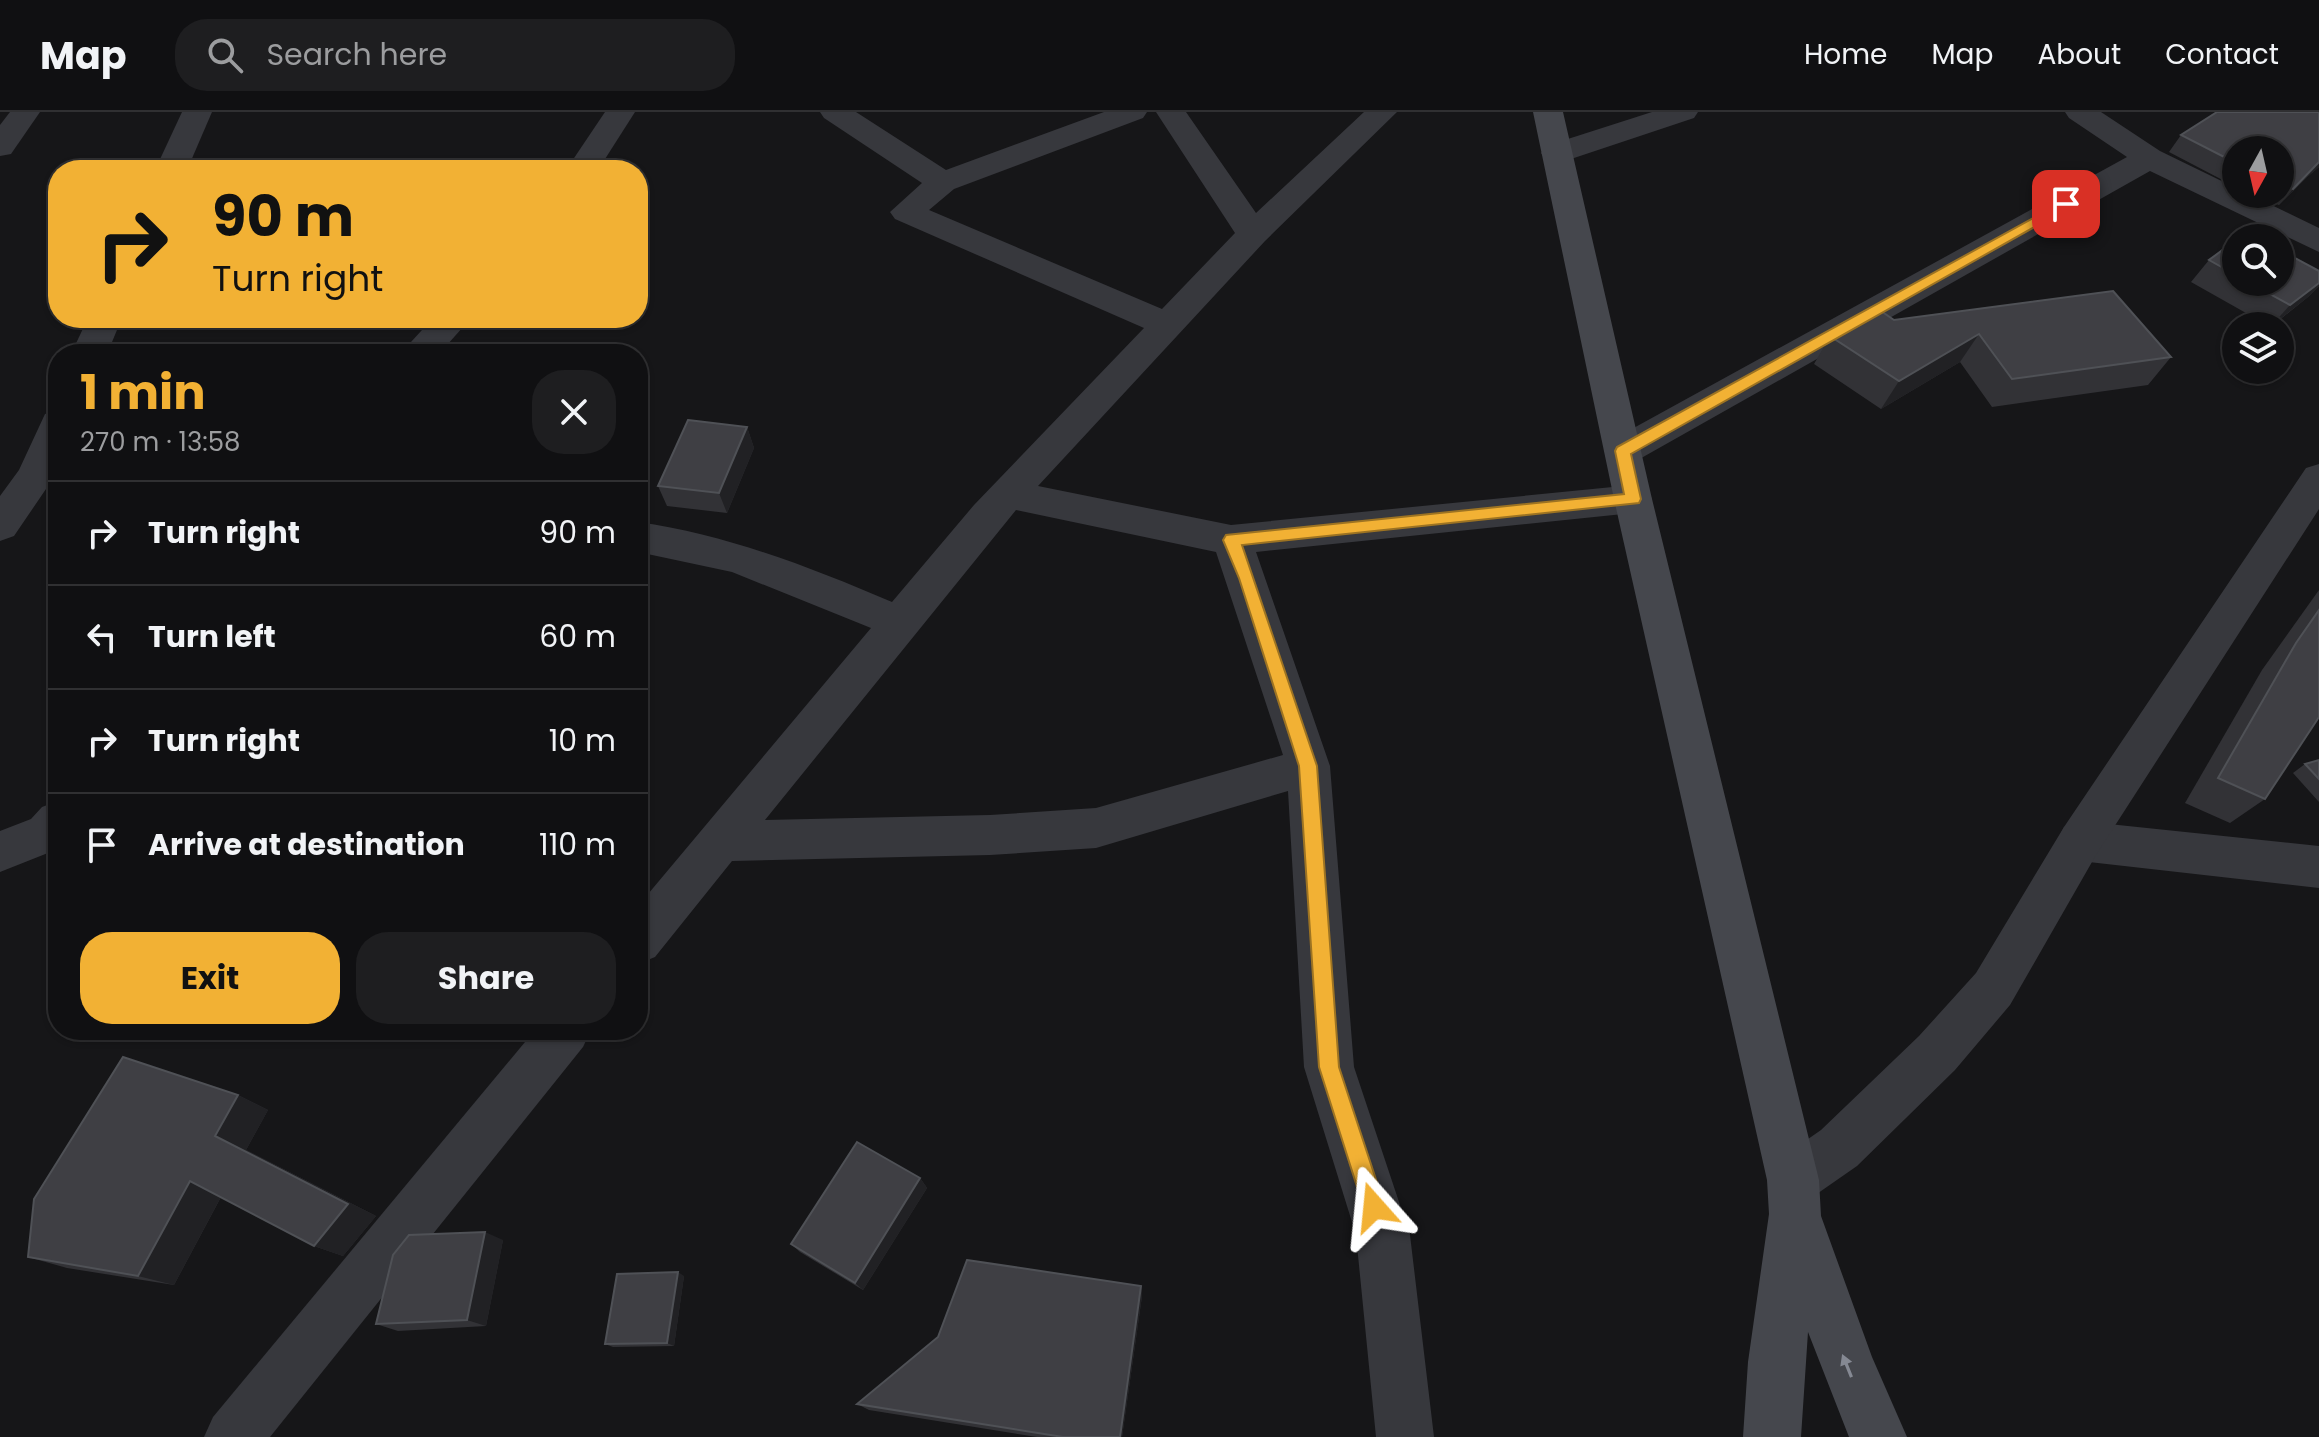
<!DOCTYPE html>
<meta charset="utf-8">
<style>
body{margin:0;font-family:Poppins,sans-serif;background:#1e1e20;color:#f1f3f6;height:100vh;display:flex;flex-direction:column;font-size:30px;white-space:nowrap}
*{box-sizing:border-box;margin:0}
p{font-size:26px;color:#9c9d9f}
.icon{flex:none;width:44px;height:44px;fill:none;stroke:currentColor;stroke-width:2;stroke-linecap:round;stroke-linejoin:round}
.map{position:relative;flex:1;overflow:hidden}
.panel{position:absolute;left:48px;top:232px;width:600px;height:696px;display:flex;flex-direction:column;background:#101012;border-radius:32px;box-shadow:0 2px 6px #0004,0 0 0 2px #303032}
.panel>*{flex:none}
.top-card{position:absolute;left:48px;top:48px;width:600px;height:168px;border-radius:32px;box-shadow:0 2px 6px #0004,0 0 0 2px #303032;background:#f2b134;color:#111;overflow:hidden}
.needle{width:52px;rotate:188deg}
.buttons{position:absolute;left:2222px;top:24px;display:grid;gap:16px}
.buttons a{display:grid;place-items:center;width:72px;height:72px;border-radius:50%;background:#101012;box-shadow:0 2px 6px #0004,0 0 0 2px #303032;font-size:40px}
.pin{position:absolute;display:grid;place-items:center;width:68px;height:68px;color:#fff;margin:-34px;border-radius:16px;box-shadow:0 4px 12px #0006}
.me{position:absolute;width:88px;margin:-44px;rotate:342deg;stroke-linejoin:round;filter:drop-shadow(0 0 6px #0008)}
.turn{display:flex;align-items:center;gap:28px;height:168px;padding:0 32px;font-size:36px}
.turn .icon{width:104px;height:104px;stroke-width:2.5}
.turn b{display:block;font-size:56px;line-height:68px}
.round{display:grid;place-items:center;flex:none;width:84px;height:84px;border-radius:32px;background:#1e1e20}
.head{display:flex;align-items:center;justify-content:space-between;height:136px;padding:0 32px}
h1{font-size:48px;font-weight:700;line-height:60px;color:#f2b134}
.cta{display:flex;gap:16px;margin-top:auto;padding:16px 32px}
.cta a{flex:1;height:92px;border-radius:32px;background:#f2b134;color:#111;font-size:32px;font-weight:700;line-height:92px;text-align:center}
.cta a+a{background:#1e1e20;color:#f1f3f6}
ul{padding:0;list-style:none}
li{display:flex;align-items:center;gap:24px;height:104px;padding:0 32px;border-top:2px solid #303032}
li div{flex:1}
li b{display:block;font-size:30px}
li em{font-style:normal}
header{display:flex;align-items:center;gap:48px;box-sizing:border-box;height:112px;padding:0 40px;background:#101012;border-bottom:2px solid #303032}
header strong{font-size:38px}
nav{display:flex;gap:44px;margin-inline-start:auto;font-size:28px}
.search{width:560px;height:72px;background:#1e1e20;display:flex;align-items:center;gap:20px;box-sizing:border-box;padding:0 28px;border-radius:32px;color:#9c9d9f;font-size:30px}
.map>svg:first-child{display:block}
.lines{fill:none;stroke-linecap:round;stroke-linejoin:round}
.minor{fill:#37383d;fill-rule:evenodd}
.tertiary{fill:#37383d;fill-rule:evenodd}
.secondary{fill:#45474d;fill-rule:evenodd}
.wall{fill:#323236}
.shaded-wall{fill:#212124}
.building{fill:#3f3f44;stroke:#4f5156;stroke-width:2}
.oneway{fill:#858993}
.route{fill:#f2b134;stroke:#9d7322;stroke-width:2}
</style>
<header>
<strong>Map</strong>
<div class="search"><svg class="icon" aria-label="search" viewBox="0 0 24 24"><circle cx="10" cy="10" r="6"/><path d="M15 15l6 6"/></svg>Search here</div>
<nav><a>Home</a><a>Map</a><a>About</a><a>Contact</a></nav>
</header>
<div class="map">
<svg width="2319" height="1325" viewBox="0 0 2319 1325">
<rect width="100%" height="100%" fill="#161618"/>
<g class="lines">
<g class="minor">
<polygon points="10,0 40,0 11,42 0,44 0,13"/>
<polygon points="182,0 212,0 187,58 155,58"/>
<polygon points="605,0 635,0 598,58 566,58"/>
<path d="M820,0H856L946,58L1104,0H1147L1143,6L954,77L929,98L1162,197L1235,121L1156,0H1186L1256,101L1364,0H1397L1265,129L1038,374L1231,413L1633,373L1647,377L1652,387L1647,397L1633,401L1256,440L1330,654L1354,955L1410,1123L1434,1325H1376L1356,1123L1304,955L1288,679L1096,736L990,743L732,749L655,845L638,852V794L871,516L732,460L638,440V410C728,423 810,455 892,490L974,393L1144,216L895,107L890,100L922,71L824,6ZM1016,398L1216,440L1283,643L1096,696L990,703L765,708Z"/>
<polygon points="1652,0 1698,0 1694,6 1568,48 1557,51 1546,48 1541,41 1546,34"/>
<polygon points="2065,0 2101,0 2160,39 2236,76 2236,82 2249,82 2319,116 2319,140 2150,59 1636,349 1623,353 1610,349 1604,339 1610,329 2127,45 2069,6"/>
<polygon points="88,206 122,206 107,242 71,242"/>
<polygon points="433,206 471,206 439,242 400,242"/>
<polygon points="58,298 58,376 46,377 14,424 0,429 0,384 19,358 45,302"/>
<polygon points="58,689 58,737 0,760 0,719 31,707 42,695"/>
<polygon points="2080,709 2319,734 2319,776 2080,749 2064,743 2057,729 2064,715"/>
<polygon points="535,918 591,918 583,935 270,1325 204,1325 213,1305"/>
</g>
<polygon class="tertiary" points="2319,352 2319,397 2096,743 2010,893 1955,958 1857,1054 1811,1086 1793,1094 1775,1086 1767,1068 1775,1050 1821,1018 1919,924 1976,861 2064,715 2306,356"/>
<polygon class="secondary" points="1533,0 1563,0 1652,387 1819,1068 1821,1104 1872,1245 1907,1325 1849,1325 1808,1220 1801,1325 1743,1325 1748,1250 1769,1102 1767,1068 1614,387"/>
</g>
<g class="wall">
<polygon points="2319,0 2319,55 2306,66 2279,93 2251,82 2280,82 2280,38 2236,38 2236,75 2169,40 2181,23"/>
<polygon points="2236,128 2236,170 2280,170 2319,159 2319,174 2308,185 2272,214 2269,214 2191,170 2209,148"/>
<polygon points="1894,208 2171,245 2148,273 1992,295 1960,250 1881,297 1814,252 1830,224"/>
<polygon points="747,315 754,336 727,401 667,394 658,374"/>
<polygon points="2319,478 2319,605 2265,687 2230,711 2185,691 2262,558"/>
<polygon points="2319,648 2319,690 2293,661 2305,652"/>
<polygon points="238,983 268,998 246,1038 376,1104 343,1144 314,1134 221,1085 174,1173 67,1156 28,1145"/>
<polygon points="920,1066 927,1076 863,1178 800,1140 791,1132"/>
<polygon points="503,1128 486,1214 398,1219 376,1212"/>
<polygon points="684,1164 674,1234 613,1235 605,1232"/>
<polygon points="1141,1174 1142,1184 1122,1325 1037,1325 869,1298 857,1292"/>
</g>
<g class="shaded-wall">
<polygon points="2319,50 2319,55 2306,66 2279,93 2293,77"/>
<polygon points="2319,171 2319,174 2308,185 2271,214 2290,193"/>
<polygon points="1979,222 1960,250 1881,297 1899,269"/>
<polygon points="747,315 754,336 727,401 719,381"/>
<polygon points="238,983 268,998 246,1038 376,1104 343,1144 314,1134 215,1024"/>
<polygon points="920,1066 927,1076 863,1178 855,1171"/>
<polygon points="190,1069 223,1081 174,1173 138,1164"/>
<polygon points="485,1120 503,1128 486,1214 467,1208"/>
<polygon points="678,1160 684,1164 674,1234 667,1231"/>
<polygon points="1141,1174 1142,1184 1122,1325 1120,1325"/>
</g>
<g class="building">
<polygon points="2217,0 2319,0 2319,50 2293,77 2280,71 2280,38 2236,38 2236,51 2181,23"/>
<polygon points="2247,120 2258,126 2239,126"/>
<polygon points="2236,128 2236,163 2209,148"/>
<polygon points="2280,138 2319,159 2319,171 2290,193 2248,170 2280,170"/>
<polygon points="2113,179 2171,245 2012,267 1979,222 1899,269 1830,224 1878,197 1894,208"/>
<polygon points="688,308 747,315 719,381 658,374"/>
<polygon points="2319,498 2319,605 2265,687 2218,666 2296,531"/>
<polygon points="2319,648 2319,667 2305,652"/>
<polygon points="123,945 238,983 215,1024 348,1092 314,1134 190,1069 138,1164 28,1145 34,1087"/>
<polygon points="857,1030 920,1066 855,1171 791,1132"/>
<polygon points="485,1120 467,1208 376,1212 393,1143 409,1123"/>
<polygon points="967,1148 1141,1174 1120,1325 1063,1325 857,1292 938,1225"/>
<polygon points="678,1160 667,1231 605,1232 617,1162"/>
</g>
<defs><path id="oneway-solid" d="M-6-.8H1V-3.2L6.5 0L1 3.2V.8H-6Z" transform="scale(2)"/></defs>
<use class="oneway" href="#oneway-solid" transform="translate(1847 1254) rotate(-112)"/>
<polygon class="route" points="2066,88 2072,92 2070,95 1631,342 1641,387 1639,391 1242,433 1317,654 1339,955 1385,1095 1382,1103 1374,1106 1366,1103 1319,955 1299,654 1239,466 1223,428 1226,423 1624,382 1615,339 1617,335"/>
</svg>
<div class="buttons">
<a><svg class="needle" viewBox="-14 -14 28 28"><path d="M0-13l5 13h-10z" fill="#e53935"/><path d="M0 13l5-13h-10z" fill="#9c9d9f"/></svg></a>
<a><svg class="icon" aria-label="search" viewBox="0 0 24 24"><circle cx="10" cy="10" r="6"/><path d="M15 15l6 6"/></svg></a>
<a><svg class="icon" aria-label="layers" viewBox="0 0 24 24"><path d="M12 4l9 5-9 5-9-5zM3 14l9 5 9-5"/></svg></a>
</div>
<div class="pin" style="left:2066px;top:92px;background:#d93025"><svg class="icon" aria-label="arrive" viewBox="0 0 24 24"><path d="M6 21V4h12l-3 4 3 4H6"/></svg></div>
<svg class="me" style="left:1374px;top:1095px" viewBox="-20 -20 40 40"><path d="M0-17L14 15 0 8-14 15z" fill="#f2b134" stroke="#fff" stroke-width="4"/></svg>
<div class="top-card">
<div class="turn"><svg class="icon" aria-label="right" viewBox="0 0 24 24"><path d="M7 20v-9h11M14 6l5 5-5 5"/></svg><div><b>90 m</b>Turn right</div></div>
</div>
<section class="panel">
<div class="head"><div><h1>1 min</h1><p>270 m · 13:58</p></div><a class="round"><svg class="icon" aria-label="close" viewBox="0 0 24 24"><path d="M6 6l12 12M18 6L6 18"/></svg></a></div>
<ul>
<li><svg class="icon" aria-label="right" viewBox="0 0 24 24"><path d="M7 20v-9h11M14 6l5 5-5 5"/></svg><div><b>Turn right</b></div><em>90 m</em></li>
<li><svg class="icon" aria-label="left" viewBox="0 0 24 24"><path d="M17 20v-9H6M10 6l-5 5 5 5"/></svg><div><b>Turn left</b></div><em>60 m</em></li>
<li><svg class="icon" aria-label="right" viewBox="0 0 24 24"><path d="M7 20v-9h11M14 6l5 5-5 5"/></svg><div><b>Turn right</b></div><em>10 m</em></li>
<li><svg class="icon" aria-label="arrive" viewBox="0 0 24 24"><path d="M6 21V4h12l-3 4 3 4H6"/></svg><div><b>Arrive at destination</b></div><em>110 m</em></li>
</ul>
<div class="cta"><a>Exit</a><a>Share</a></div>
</section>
</div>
